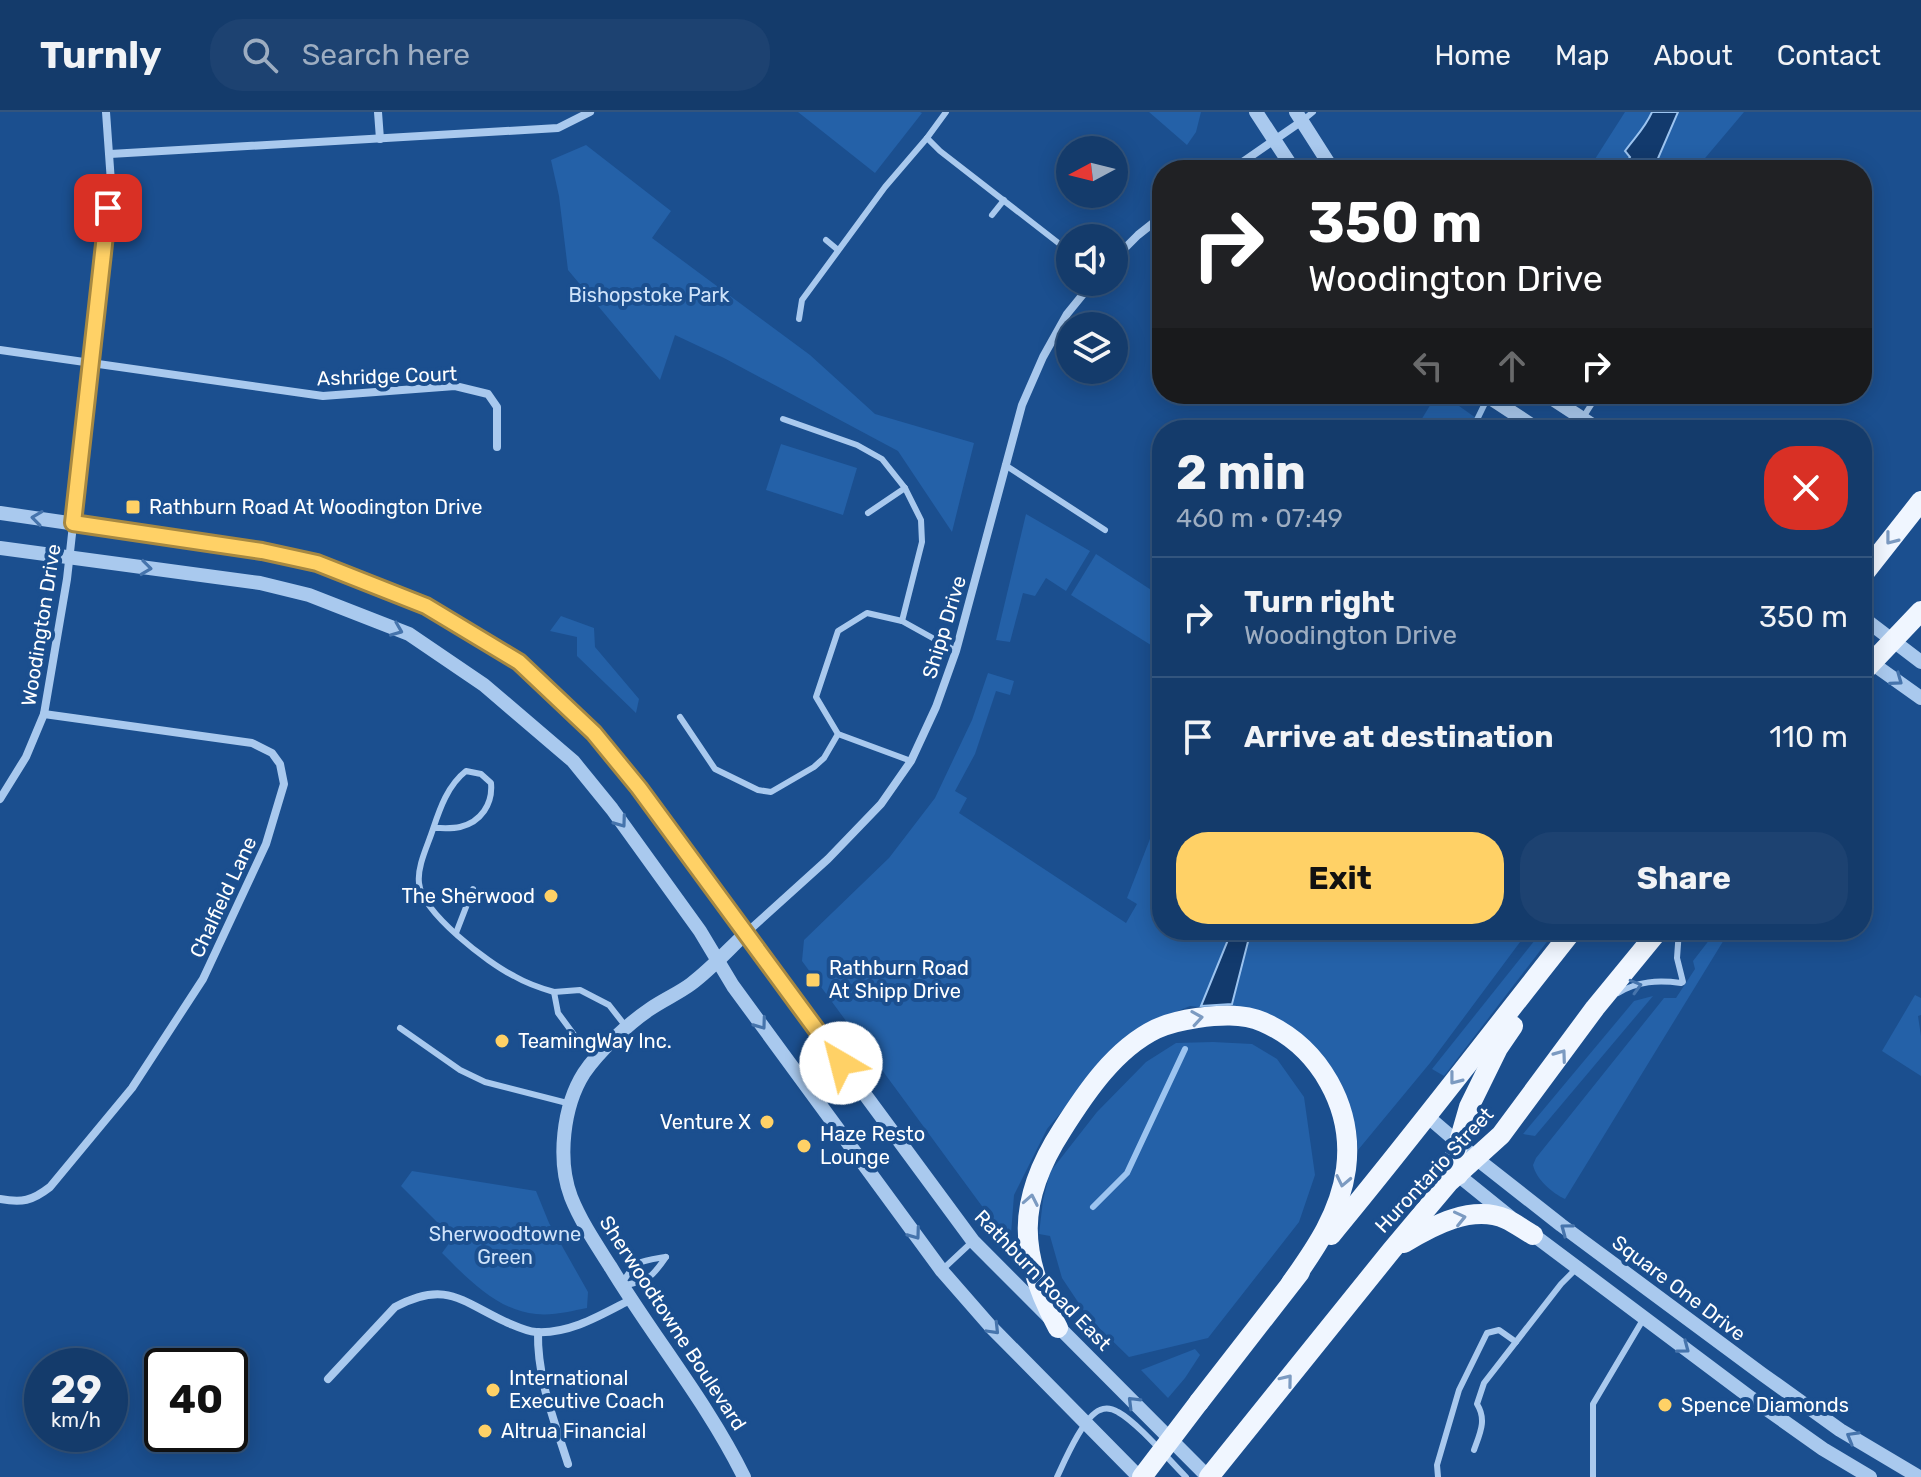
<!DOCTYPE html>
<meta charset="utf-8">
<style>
body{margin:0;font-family:Rubik,sans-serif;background:#1d4271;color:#f1f3f6;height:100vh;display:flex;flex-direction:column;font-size:30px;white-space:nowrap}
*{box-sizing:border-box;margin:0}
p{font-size:26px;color:#9dadc1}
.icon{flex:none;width:44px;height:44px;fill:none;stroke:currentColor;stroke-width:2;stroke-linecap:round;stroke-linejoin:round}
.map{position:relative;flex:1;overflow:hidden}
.side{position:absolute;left:1152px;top:308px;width:720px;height:520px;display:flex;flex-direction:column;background:#143b6b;border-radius:32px;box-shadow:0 4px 20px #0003,0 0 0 2px #33557e}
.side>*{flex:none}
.banner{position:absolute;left:1152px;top:48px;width:720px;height:244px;border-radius:32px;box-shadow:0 4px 20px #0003,0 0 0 2px #33557e;background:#202124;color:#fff;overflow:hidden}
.needle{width:52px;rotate:263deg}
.fabs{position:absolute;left:1056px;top:24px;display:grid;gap:16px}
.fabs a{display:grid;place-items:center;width:72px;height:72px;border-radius:50%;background:#143b6b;box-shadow:0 4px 20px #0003,0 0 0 2px #33557e;font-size:40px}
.speed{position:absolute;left:24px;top:1236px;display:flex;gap:16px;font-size:40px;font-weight:700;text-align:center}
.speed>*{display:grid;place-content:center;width:104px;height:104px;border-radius:50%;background:#143b6b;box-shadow:0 4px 20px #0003,0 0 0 2px #33557e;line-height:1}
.speed small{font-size:20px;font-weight:400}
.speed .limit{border:4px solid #111;border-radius:12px;background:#fff;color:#111}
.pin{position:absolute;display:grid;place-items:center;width:68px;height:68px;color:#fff;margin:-34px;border-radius:16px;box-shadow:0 4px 12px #0006}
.me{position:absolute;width:88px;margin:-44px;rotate:323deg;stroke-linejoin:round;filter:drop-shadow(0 0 6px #0008)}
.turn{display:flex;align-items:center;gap:28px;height:168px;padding:0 24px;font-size:36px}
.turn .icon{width:104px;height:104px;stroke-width:2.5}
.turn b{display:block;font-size:56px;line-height:68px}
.lanes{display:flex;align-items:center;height:76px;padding:0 24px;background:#0003;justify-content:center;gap:40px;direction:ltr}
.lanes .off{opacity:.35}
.round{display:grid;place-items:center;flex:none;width:84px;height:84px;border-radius:32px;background:#1d4271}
.summary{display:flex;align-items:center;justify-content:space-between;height:136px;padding:0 24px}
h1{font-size:48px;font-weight:700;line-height:60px}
.action{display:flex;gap:16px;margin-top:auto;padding:16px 24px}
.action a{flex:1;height:92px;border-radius:32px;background:#ffd166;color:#111;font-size:32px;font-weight:700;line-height:92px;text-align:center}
.action a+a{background:#1d4271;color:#f1f3f6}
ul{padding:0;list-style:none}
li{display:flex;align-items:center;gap:24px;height:120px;padding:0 24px;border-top:2px solid #33557e}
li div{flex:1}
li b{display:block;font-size:30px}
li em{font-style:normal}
header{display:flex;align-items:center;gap:48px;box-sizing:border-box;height:112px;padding:0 40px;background:#143b6b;border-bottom:2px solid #33557e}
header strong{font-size:38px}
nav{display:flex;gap:44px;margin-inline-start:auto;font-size:28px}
.search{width:560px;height:72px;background:#1d4271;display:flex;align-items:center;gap:20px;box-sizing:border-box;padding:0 28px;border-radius:32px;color:#9dadc1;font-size:30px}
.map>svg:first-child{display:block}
.green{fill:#2461a8}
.water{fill:#123a6d;stroke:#9cc4f0;stroke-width:2}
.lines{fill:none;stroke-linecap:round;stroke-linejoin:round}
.stream{stroke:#9cc4f0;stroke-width:6}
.service{stroke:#a9c9ee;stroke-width:6}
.minor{stroke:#a9c9ee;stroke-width:8}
.tertiary{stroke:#a9c9ee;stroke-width:14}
.primary{stroke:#f0f6ff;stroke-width:20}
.primary-bridge{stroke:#f0f6ff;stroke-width:20}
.oneway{stroke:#4674ac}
.oneway2{stroke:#7b9ac1}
.route-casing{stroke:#a68842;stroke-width:20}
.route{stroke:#ffd166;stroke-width:14}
.poi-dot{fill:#ffd166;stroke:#1b4f8f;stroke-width:3}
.labels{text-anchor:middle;stroke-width:8;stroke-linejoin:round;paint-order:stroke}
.park-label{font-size:20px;fill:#cfe3fa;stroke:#1b4f8f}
.street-label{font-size:20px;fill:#fff;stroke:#1b4f8f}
.poi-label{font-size:20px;fill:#fff;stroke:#1b4f8f;text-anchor:start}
</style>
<header>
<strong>Turnly</strong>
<div class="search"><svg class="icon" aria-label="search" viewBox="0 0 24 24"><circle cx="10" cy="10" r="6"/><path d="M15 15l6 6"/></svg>Search here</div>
<nav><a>Home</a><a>Map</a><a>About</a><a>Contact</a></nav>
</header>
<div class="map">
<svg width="1921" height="1365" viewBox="0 0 1921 1365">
<rect width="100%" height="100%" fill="#1b4f8f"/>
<g class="green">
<polygon points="798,0 920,0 922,1 875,61"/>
<polygon points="1149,0 1201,0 1196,20 1187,33"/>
<polygon points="1625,0 1744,0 1695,58 1588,58"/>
<polygon points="586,33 671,99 652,126 810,243 875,302 974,331 952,420 898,339 724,246 675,223 660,268 568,158 559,84 551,48"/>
<polygon points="1437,282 1442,282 1493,318 1415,318"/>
<polygon points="781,332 857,356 843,403 766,378"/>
<polygon points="1026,402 1090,439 1066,479 1046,466 1035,484 1023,481 1010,530 996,528"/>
<polygon points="1096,442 1162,485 1162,540 1071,483"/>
<polygon points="561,504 594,516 595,535 639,587 636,601 577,544 577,525 550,519"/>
<polygon points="988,561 1014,569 1010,583 996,579 975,642 955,679 967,686 959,701 1126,811 1137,792 1127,786 1162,696 1162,818 1529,818 1430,951 1358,1038 1356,1017 1342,973 1317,939 1265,903 1190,894 1153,909 1118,933 1047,1017 1014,1083 1011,1122 998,1116 802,849 804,828 889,746 935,686 972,608"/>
<polygon points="1543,818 1556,818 1444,964 1432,957"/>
<path d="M1717,818H1730L1565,1087C1552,1081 1536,1067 1533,1053L1536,1046L1664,886H1676L1695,857L1693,849Z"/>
<polygon points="1915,883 1921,886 1921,903 1918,904 1921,924 1921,964 1882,939"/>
<polygon points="1653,884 1535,1024 1523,1022 1634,889"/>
<polygon points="1213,930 1252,932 1277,947 1304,985 1315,1063 1299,1110 1208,1226 1129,1245 1088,1205 1062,1166 1050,1124 1039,1122 1043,1088 1050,1060 1097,1000 1146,950 1176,931"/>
<path d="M412,1059L536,1079L549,1111L588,1180L587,1196C571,1199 553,1204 536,1202C498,1199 467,1166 442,1141L453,1126L401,1074Z"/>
<polygon points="1195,1237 1200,1243 1185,1266 1168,1286 1141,1258"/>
</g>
<g class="water">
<path d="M1652,0H1678L1653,58H1621L1630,45L1625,39C1635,25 1645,16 1652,0Z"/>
<polygon points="1232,818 1251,818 1232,892 1201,894"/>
</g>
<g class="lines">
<g class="stream">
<polyline points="1472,318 1488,285"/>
<polyline points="1093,1095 1127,1061 1185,937"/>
</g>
<g class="service">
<polyline points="1302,9 1313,0"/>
<polyline points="927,26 940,39 1070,140"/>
<polyline points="992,103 1004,88"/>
<polyline points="826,128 838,138"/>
<polyline points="799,207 802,188 885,75 927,26 946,0"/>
<polyline points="1862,234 1864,247 1862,247"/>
<polyline points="783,307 857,333 882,347 905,376 921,408 922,430 902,509"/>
<polyline points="1575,318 1598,282"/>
<polyline points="1005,353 1105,418"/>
<polyline points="868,401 905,376"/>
<polyline points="680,605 715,657 758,678 771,680 814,655 824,646 838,622"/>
<polyline points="911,649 838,622 816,585 838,519 867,501 902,509 956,539"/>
<path d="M434,716C442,716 452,717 460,715C481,710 493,692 491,671L481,662L466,659C448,673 440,696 433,717C428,733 417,754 419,771C422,801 488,851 514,864C526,871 540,876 554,880"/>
<polyline points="456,821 473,777"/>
<path d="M1618,881C1638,869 1658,868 1681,871L1683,870L1677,846L1679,818"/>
<polyline points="400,916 460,958 485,970 571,992"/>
<polyline points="597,946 575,924 558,901 554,880 580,878 609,893 627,916"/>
<polyline points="943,1157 973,1129"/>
<path d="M622,1172C635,1148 640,1149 666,1145"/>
<path d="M621,1174C648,1169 651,1167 666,1145"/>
<path d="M1474,1338C1480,1321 1487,1308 1477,1292L1484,1271L1561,1172L1577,1156"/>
<path d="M1057,1365C1065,1348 1084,1304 1100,1298C1106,1295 1113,1297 1118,1300C1138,1311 1169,1348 1186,1365"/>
<polyline points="1438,1365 1437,1353 1459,1278 1487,1221 1499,1218 1516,1230"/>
<polyline points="1593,1365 1593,1292 1644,1206"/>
</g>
<g class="minor">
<polyline points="378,0 380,27"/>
<polyline points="110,42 558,16 590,0"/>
<polyline points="1231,58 1302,9"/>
<polyline points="1114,147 1138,123 1162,104"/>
<polyline points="0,238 323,284 455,274 488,282 497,295 497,335"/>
<polyline points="0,687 26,645 44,602 67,467 111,70 106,0"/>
<polyline points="745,822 828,747 881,692 911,649 936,595 956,539 1022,293 1043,245 1067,202 1093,170"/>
<path d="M0,1087C22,1091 32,1089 50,1075L132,976L203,867L266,732L284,672L280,652L272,641L252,631L44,602"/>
<path d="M538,1220C537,1266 554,1308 568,1352"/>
<path d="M328,1267L395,1195C446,1168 461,1189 506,1210C516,1214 525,1219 536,1220C570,1222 601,1203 630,1188"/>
</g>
<g class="tertiary">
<polyline points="1256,0 1294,58"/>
<polyline points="1296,0 1333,58"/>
<polyline points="1484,282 1539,318"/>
<polyline points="1545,282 1600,318"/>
<polyline points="0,401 262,439 317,451 426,494 519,550 594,621 639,676 973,1129 1208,1365"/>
<polyline points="0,436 260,471 309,483 409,522 484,573 573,649 612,697 700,819 733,874 942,1159 991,1215 1139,1365"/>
<polyline points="1862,505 1921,550"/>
<polyline points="1862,544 1921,586"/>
<polyline points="1427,1004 1477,1047 1561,1113 1762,1262 1840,1318 1919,1365"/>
<polyline points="1458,1063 1510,1105"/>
<polyline points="1527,1118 1751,1286 1823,1337 1870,1365"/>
<path d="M744,1365C707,1290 653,1225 610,1154C596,1132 581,1110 571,1085C557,1048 563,994 584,961C598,940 629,911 650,897C663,888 679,881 691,872C711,857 728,838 745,822"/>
</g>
<g class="primary">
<polyline points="1862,464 1921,389"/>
<polyline points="1862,561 1921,499"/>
<polyline points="1458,1063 1454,1047 1469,995 1498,936 1513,914"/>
<path d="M1331,1123C1414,1023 1492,920 1573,818"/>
<path d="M1404,1131C1432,1114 1472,1092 1506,1107C1515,1111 1524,1118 1533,1123"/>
<path d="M1058,1216C1018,1142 1016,1089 1062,1018C1086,980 1115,937 1156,917C1169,911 1183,908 1197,906C1218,903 1242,901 1263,910C1320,935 1354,996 1346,1057C1340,1101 1316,1136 1291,1171"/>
<polyline points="1199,1290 1300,1160"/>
<polyline points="1209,1365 1391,1139 1449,1070 1501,1023 1595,896 1659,818"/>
</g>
<polyline class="primary-bridge" points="1142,1365 1199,1290"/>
</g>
<defs><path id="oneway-chevron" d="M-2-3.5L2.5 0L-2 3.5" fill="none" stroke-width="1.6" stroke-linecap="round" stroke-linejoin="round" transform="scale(2)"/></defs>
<g class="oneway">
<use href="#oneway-chevron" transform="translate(37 406) rotate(-172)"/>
<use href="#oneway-chevron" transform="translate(146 456) rotate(7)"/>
<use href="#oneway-chevron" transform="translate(397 518) rotate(22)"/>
<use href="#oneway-chevron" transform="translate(1897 568) rotate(36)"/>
<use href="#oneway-chevron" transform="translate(621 710) rotate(54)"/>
<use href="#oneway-chevron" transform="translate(1636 874) rotate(-16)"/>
<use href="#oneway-chevron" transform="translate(761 912) rotate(54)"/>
<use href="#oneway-chevron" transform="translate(1566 1117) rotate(-143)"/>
<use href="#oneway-chevron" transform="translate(915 1122) rotate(54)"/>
<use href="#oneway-chevron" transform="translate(994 1217) rotate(46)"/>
<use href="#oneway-chevron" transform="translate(1684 1236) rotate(37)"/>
<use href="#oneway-chevron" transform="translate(1133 1290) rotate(-135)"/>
<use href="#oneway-chevron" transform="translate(1852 1325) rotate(-150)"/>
</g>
<g class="oneway2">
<use href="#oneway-chevron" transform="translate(1891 427) rotate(128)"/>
<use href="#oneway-chevron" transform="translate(1197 906) rotate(-9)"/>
<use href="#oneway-chevron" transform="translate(1561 943) rotate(-54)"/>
<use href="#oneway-chevron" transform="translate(1455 967) rotate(128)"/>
<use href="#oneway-chevron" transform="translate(1343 1069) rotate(102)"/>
<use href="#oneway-chevron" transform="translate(1031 1088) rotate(-79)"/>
<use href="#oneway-chevron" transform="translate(1460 1106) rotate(-13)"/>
<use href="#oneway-chevron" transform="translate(1287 1268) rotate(-51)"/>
</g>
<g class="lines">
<defs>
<polyline id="route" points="108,96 73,411 262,439 317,451 426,494 519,550 594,621 639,676 841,951"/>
</defs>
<use href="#route" class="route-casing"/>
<use href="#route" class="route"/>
</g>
<g class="poi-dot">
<rect x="125" y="387" width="16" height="16" rx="4"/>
<circle cx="551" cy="784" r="8"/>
<rect x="805" y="860" width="16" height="16" rx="4"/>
<circle cx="502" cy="929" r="8"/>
<circle cx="767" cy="1010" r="8"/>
<circle cx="804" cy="1034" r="8"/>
<circle cx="493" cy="1278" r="8"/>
<circle cx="1665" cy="1293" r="8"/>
<circle cx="485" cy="1319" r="8"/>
</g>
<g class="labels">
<g class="park-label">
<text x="649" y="190">Bishopstoke Park</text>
<text x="505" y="1129">Sherwoodtowne<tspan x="505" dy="23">Green</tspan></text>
</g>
<g class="street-label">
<text transform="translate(387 264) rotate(-2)" y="7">Ashridge Court</text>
<text transform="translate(41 513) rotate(-81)" y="7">Woodington Drive</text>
<text transform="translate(944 515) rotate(-73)" y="7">Shipp Drive</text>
<text transform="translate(223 785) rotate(-65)" y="7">Chalfield Lane</text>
<text transform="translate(1434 1058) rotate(-47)" y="7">Hurontario Street</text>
<text transform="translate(1043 1168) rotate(46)" y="7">Rathburn Road East</text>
<text transform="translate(1679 1176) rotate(37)" y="7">Square One Drive</text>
<text transform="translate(673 1211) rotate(57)" y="7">Sherwoodtowne Boulevard</text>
</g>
<g class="poi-label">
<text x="149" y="402">Rathburn Road At Woodington Drive</text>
<text x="535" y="791" text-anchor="end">The Sherwood</text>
<text x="829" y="863">Rathburn Road<tspan x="829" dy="23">At Shipp Drive</tspan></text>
<text x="518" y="936">TeamingWay Inc.</text>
<text x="751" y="1017" text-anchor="end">Venture X</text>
<text x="820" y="1029">Haze Resto<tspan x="820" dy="23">Lounge</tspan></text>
<text x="509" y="1273">International<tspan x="509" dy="23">Executive Coach</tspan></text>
<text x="1681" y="1300">Spence Diamonds</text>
<text x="501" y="1326">Altrua Financial</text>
</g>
</g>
</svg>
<div class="fabs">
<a><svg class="needle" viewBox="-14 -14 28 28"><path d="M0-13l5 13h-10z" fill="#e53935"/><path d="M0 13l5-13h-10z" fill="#9dadc1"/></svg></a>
<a><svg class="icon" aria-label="sound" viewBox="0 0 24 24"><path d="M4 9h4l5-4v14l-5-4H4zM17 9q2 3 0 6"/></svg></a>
<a><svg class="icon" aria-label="layers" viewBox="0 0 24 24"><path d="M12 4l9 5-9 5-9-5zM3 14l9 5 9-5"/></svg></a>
</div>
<div class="speed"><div>29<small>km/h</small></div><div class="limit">40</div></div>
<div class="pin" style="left:108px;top:96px;background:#d93025"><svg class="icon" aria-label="arrive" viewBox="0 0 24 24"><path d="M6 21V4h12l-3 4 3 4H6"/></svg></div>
<svg class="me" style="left:841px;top:951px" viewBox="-20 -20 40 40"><circle r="19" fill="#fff"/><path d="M0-13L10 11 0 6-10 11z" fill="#ffd166"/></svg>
<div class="banner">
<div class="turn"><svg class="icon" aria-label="right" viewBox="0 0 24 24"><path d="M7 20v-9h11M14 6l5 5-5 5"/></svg><div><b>350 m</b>Woodington Drive</div></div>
<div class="lanes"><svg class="icon off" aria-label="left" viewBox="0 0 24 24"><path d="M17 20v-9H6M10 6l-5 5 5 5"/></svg><svg class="icon off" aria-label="ahead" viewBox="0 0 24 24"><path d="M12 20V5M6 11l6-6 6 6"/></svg><svg class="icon" aria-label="right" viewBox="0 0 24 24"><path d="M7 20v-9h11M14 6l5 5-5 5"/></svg></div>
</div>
<section class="side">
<div class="summary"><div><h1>2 min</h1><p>460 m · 07:49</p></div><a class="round" style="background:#d93025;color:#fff"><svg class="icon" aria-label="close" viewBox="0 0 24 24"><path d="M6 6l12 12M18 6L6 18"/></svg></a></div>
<ul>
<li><svg class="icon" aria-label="right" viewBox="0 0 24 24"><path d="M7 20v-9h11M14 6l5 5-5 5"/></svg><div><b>Turn right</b><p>Woodington Drive</p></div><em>350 m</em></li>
<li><svg class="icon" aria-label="arrive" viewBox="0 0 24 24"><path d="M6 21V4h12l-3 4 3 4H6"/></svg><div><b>Arrive at destination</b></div><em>110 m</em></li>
</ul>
<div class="action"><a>Exit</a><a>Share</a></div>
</section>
</div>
